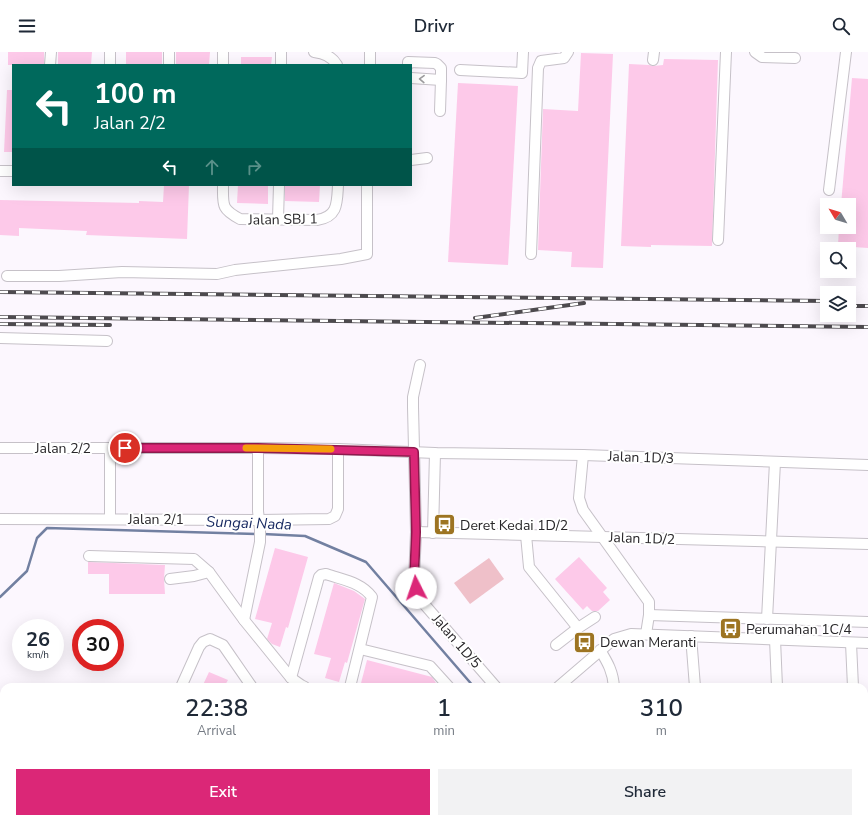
<!DOCTYPE html>
<style>
body{margin:0;font-family:"Nunito Sans",sans-serif;background:#f2f2f3;color:#1f2937;height:100vh;display:flex;flex-direction:column;font-size:15px;white-space:nowrap}
*{box-sizing:border-box;margin:0}
p{font-size:13px;color:#747a83}
.icon{flex:none;width:22px;height:22px;fill:none;stroke:currentColor;stroke-width:2;stroke-linecap:round;stroke-linejoin:round}
.map{position:relative;flex:1;overflow:hidden}
.panel{position:absolute;left:0px;top:631px;width:868px;height:140px;display:flex;flex-direction:column;background:#fff;border-radius:12px 12px 0 0;box-shadow:0 4px 16px #0002}
.panel>*{flex:none}
.top-card{position:absolute;left:12px;top:12px;width:400px;height:122px;border-radius:0px;box-shadow:0 4px 16px #0002;background:#00695c;color:#fff;overflow:hidden}
.needle{width:26px;rotate:308deg}
.tools{position:absolute;left:820px;top:146px;display:grid;gap:8px}
.tools a{display:grid;place-items:center;width:36px;height:36px;border-radius:0px;background:#fff;box-shadow:0 4px 16px #0002;font-size:20px}
.speed{position:absolute;left:12px;top:567px;display:flex;gap:8px;font-size:20px;font-weight:700;text-align:center}
.speed>*{display:grid;place-content:center;width:52px;height:52px;border-radius:50%;background:#fff;box-shadow:0 4px 16px #0002;line-height:1}
.speed small{font-size:10px;font-weight:400}
.speed .limit{border:6px solid #d22;background:#fff;color:#111}
.pin{position:absolute;display:grid;place-items:center;width:34px;height:34px;color:#fff;margin:-17px;border:2px solid #fff;border-radius:50%;box-shadow:0 1px 4px #0007}
.me{position:absolute;width:44px;margin:-22px;rotate:356deg;stroke-linejoin:round;filter:drop-shadow(0 0 3px #0008)}
.turn{display:flex;align-items:center;gap:14px;height:84px;padding:0 16px;font-size:18px}
.turn .icon{width:52px;height:52px;stroke-width:2.5}
.turn b{display:block;font-size:28px;line-height:34px}
.lanes{display:flex;align-items:center;height:38px;padding:0 16px;background:#0003;justify-content:center;gap:20px;direction:ltr}
.lanes .off{opacity:.35}
.eta{display:flex;justify-content:space-evenly;align-items:center;height:68px;text-align:center}
.eta b{font-size:24px;font-weight:600;line-height:28px}
.primary-button{display:flex;gap:8px;margin-top:auto;padding:8px 16px}
.primary-button a{flex:1;height:46px;border-radius:0px;background:#db2777;color:#fff;font-size:16px;font-weight:600;line-height:46px;text-align:center}
.primary-button a+a{background:#f2f2f3;color:#1f2937}
header{display:flex;justify-content:space-between;align-items:center;height:52px;padding:0 16px;background:#fff;font-size:18px;font-weight:600}
.map>svg:first-child{display:block}
.green{fill:#efc0c9}
.water{fill:#92a6d4;stroke:#7280a1}
.lines{fill:none;stroke-linecap:round;stroke-linejoin:round}
.stream{stroke:#7280a1;stroke-width:2.5}
.building{fill:#fdc9e9}
.minor-casing{stroke:#c6c1c8;stroke-width:12}
.minor{stroke:#fff;stroke-width:10}
.rail-casing{stroke:#4d4a4e;stroke-width:4}
.rail{stroke:#fff;stroke-width:2.5;stroke-dasharray:8;stroke-linecap:butt}
.oneway{stroke:#9e9d9f}
.route-casing{stroke:#8e194d;stroke-width:10}
.route{stroke:#db2777;stroke-width:7}
.slow{stroke:#f59e0b;stroke-width:7}
.labels{text-anchor:middle;stroke-width:4;stroke-linejoin:round;paint-order:stroke}
.street-label{font-size:14px;fill:#282629;stroke:#fff}
.poi-label{font-size:14px;fill:#282629;stroke:#fff;text-anchor:start}
.water-label{font-size:15px;font-style:italic;fill:#182a61;stroke:#fff}
</style>
<header><svg class="icon" aria-label="menu" viewBox="0 0 24 24"><path d="M4 6h16M4 12h16M4 18h16"/></svg>Drivr<svg class="icon" aria-label="search" viewBox="0 0 24 24"><circle cx="10" cy="10" r="6"/><path d="M15 15l6 6"/></svg></header>
<div class="map">
<svg width="868" height="771" viewBox="0 0 868 771">
<rect width="100%" height="100%" fill="#fcf7fe"/>
<g class="green">
<polygon points="489,506 504,527 470,552 454,531"/>
<polygon points="868,731 868,771 669,771 668,767 864,767 864,732"/>
</g>
<polygon class="water" points="868,748 868,771 828,771 828,767 864,767 864,749"/>
<g class="lines">
<g class="stream">
<polyline points="263,482 305,484 366,510 474,635"/>
<polyline points="0,545 27,519 37,486 47,476 258,482"/>
<polyline points="520,767 521,771"/>
</g>
</g>
<g class="building">
<rect x="8" y="0" width="36" height="13"/>
<polygon points="58,0 92,0 91,13 58,13"/>
<rect x="126" y="0" width="36" height="13"/>
<polygon points="176,0 210,0 209,13 176,13"/>
<polygon points="581,1 613,2 603,216 571,215 572,200 538,198 543,57 578,59"/>
<polygon points="241,5 272,5 271,13 241,13"/>
<polygon points="664,7 718,8 712,194 651,193 651,195 621,194 629,12 649,13 653,14 663,13"/>
<polygon points="852,26 868,27 868,196 838,194 839,175 849,175 849,153 841,153"/>
<polygon points="458,31 518,34 508,213 448,210"/>
<polygon points="7,38 13,38 13,100 4,100"/>
<polygon points="164,133 189,133 187,187 86,183 87,179 19,176 19,184 0,183 0,148 139,151 139,149 163,150"/>
<polygon points="238,133 268,133 268,152 237,151"/>
<polygon points="285,133 320,133 319,150 285,149"/>
<polygon points="275,496 308,505 288,576 286,575 280,595 272,592 267,587 272,571 255,567"/>
<polygon points="579,505 607,536 603,540 610,548 598,559 592,559 587,554 583,558 555,527"/>
<polygon points="88,510 165,513 164,527 165,542 109,542 109,522 88,522"/>
<polygon points="334,531 354,539 365,547 347,611 345,610 339,630 325,626 331,606 314,602"/>
<polygon points="367,608 432,625 436,631 435,635 360,635"/>
<polygon points="209,620 228,628 224,635 202,635"/>
</g>
<g class="lines">
<defs>
<g id="minor">
<path d="M314,0C323,1 332,4 337,13"/>
<polyline points="755,0 762,5 795,6"/>
<polyline points="653,8 654,0"/>
<polyline points="50,13 51,0"/>
<polyline points="110,13 110,0"/>
<polyline points="169,13 169,0"/>
<polyline points="223,13 223,0"/>
<polyline points="281,13 281,0"/>
<polyline points="370,13 370,0"/>
<polyline points="408,13 408,10 435,11 437,12 441,16 441,28 411,26"/>
<polyline points="460,18 522,21 523,0"/>
<polyline points="440,59 441,28"/>
<polyline points="411,108 427,106"/>
<polyline points="0,119 13,119"/>
<path d="M223,133C223,153 221,157 240,167L317,168C338,165 337,151 338,133"/>
<polyline points="829,138 846,0"/>
<polyline points="278,167 279,133"/>
<polyline points="718,188 726,0"/>
<polyline points="531,202 538,16 541,9 564,6 568,0"/>
<polyline points="7,224 59,224 122,220 217,222 235,218 341,207 367,202 367,133"/>
<polyline points="0,286 107,289"/>
<polyline points="420,313 413,345 413,355 416,480 414,527 418,545 496,635"/>
<polyline points="0,396 258,396 338,397 435,401 583,403 868,413"/>
<polyline points="583,403 579,446 583,458 649,550 649,563 646,582"/>
<polyline points="0,467 259,468 329,467 335,464 338,457 338,397"/>
<polyline points="110,467 110,396"/>
<polyline points="416,480 868,492"/>
<polyline points="433,481 435,401"/>
<polyline points="526,483 529,515 578,576 556,593"/>
<polyline points="89,504 194,507 209,520 244,568 291,626 301,633 305,635"/>
<polyline points="170,527 194,524 209,520"/>
<polyline points="649,563 868,570"/>
<polyline points="767,567 775,410"/>
<polyline points="244,568 260,490 260,477 258,459 258,396"/>
<polyline points="578,576 595,565"/>
<polyline points="691,584 695,635"/>
<polyline points="775,587 777,635"/>
<polyline points="851,591 853,635"/>
<polyline points="360,597 430,614 449,635"/>
<path d="M600,598C608,611 613,620 614,635"/>
<path d="M291,626L319,525L321,523L326,522C343,528 361,530 372,545L350,635"/>
<polyline points="181,635 199,595 203,590 210,587 223,593 252,635"/>
<polyline points="558,635 614,587 631,582 868,591"/>
<polyline points="470,767 471,771"/>
<polyline points="497,767 497,771"/>
<polyline points="535,767 536,771"/>
<polyline points="621,767 621,771"/>
<polyline points="122,771 124,767"/>
<polyline points="214,771 216,767"/>
<polyline points="302,771 304,767"/>
<polyline points="393,771 395,767"/>
</g>
</defs>
<use href="#minor" class="minor-casing"/>
<use href="#minor" class="minor"/>
<defs>
<g id="rail">
<polyline points="0,240 827,249"/>
<polyline points="849,254 868,254"/>
<polyline points="0,265 868,275"/>
<polyline points="475,266 584,251"/>
<polyline points="0,272 110,273"/>
</g>
</defs>
<use href="#rail" class="rail-casing"/>
<use href="#rail" class="rail"/>
</g>
<defs><path id="oneway-chevron" d="M-2-3.5L2.5 0L-2 3.5" fill="none" stroke-width="1.6" stroke-linecap="round" stroke-linejoin="round"/></defs>
<use class="oneway" href="#oneway-chevron" transform="translate(422 27) rotate(-178)"/>
<g class="lines">
<defs>
<polyline id="route" points="125,396 258,396 414,400 416,480 414,527 416,536"/>
</defs>
<use href="#route" class="route-casing"/>
<use href="#route" class="route"/>
<polyline class="slow" points="246,396 331,397"/>
</g>
<defs>
<symbol id="bus-square" viewBox="-11 -11 22 22"><rect x="-9" y="-9" width="18" height="18" rx="4" fill="#9d7422" stroke="#fff"/><path d="M-5-6H5V4H4V6H2V4H-2V6H-4V4H-5ZM-3.5-4V0h7V-4ZM-3.5 1.2v1.5H-2V1.2ZM2 1.2v1.5H3.5V1.2Z" fill="#fff"/></symbol>
</defs>
<g fill-rule="evenodd">
<use href="#bus-square" x="432" y="460" width="25" height="25"/>
<use href="#bus-square" x="718" y="564" width="25" height="25"/>
<use href="#bus-square" x="572" y="578" width="25" height="25"/>
</g>
<g class="labels">
<g class="street-label">
<text transform="translate(283 167) rotate(-1)" y="5">Jalan SBJ 1</text>
<text x="63" y="401">Jalan 2/2</text>
<text transform="translate(641 405) rotate(2)" y="5">Jalan 1D/3</text>
<text x="156" y="472">Jalan 2/1</text>
<text transform="translate(642 486) rotate(2)" y="5">Jalan 1D/2</text>
<text transform="translate(457 589) rotate(49)" y="5">Jalan 1D/5</text>
</g>
<g class="poi-label">
<text x="460" y="478">Deret Kedai 1D/2</text>
<text x="746" y="582">Perumahan 1C/4</text>
<text x="600" y="595">Dewan Meranti</text>
</g>
<g class="water-label">
<text transform="translate(249 471) rotate(2)" y="5">Sungai Nada</text>
</g>
</g>
</svg>
<div class="tools">
<a><svg class="needle" viewBox="-14 -14 28 28"><path d="M0-13l5 13h-10z" fill="#e53935"/><path d="M0 13l5-13h-10z" fill="#747a83"/></svg></a>
<a><svg class="icon" aria-label="search" viewBox="0 0 24 24"><circle cx="10" cy="10" r="6"/><path d="M15 15l6 6"/></svg></a>
<a><svg class="icon" aria-label="layers" viewBox="0 0 24 24"><path d="M12 4l9 5-9 5-9-5zM3 14l9 5 9-5"/></svg></a>
</div>
<div class="speed"><div>26<small>km/h</small></div><div class="limit">30</div></div>
<div class="pin" style="left:125px;top:396px;background:#d93025"><svg class="icon" aria-label="arrive" viewBox="0 0 24 24"><path d="M6 21V4h12l-3 4 3 4H6"/></svg></div>
<svg class="me" style="left:416px;top:536px" viewBox="-20 -20 40 40"><circle r="19" fill="#fff"/><path d="M0-13L10 11 0 6-10 11z" fill="#db2777"/></svg>
<div class="top-card">
<div class="turn"><svg class="icon" aria-label="left" viewBox="0 0 24 24"><path d="M17 20v-9H6M10 6l-5 5 5 5"/></svg><div><b>100 m</b>Jalan 2/2</div></div>
<div class="lanes"><svg class="icon" aria-label="left" viewBox="0 0 24 24"><path d="M17 20v-9H6M10 6l-5 5 5 5"/></svg><svg class="icon off" aria-label="ahead" viewBox="0 0 24 24"><path d="M12 20V5M6 11l6-6 6 6"/></svg><svg class="icon off" aria-label="right" viewBox="0 0 24 24"><path d="M7 20v-9h11M14 6l5 5-5 5"/></svg></div>
</div>
<section class="panel">
<div class="eta">
<div><b>22:38</b><p>Arrival</p></div>
<div><b>1</b><p>min</p></div>
<div><b>310</b><p>m</p></div>
</div>
<div class="primary-button"><a>Exit</a><a>Share</a></div>
</section>
</div>
